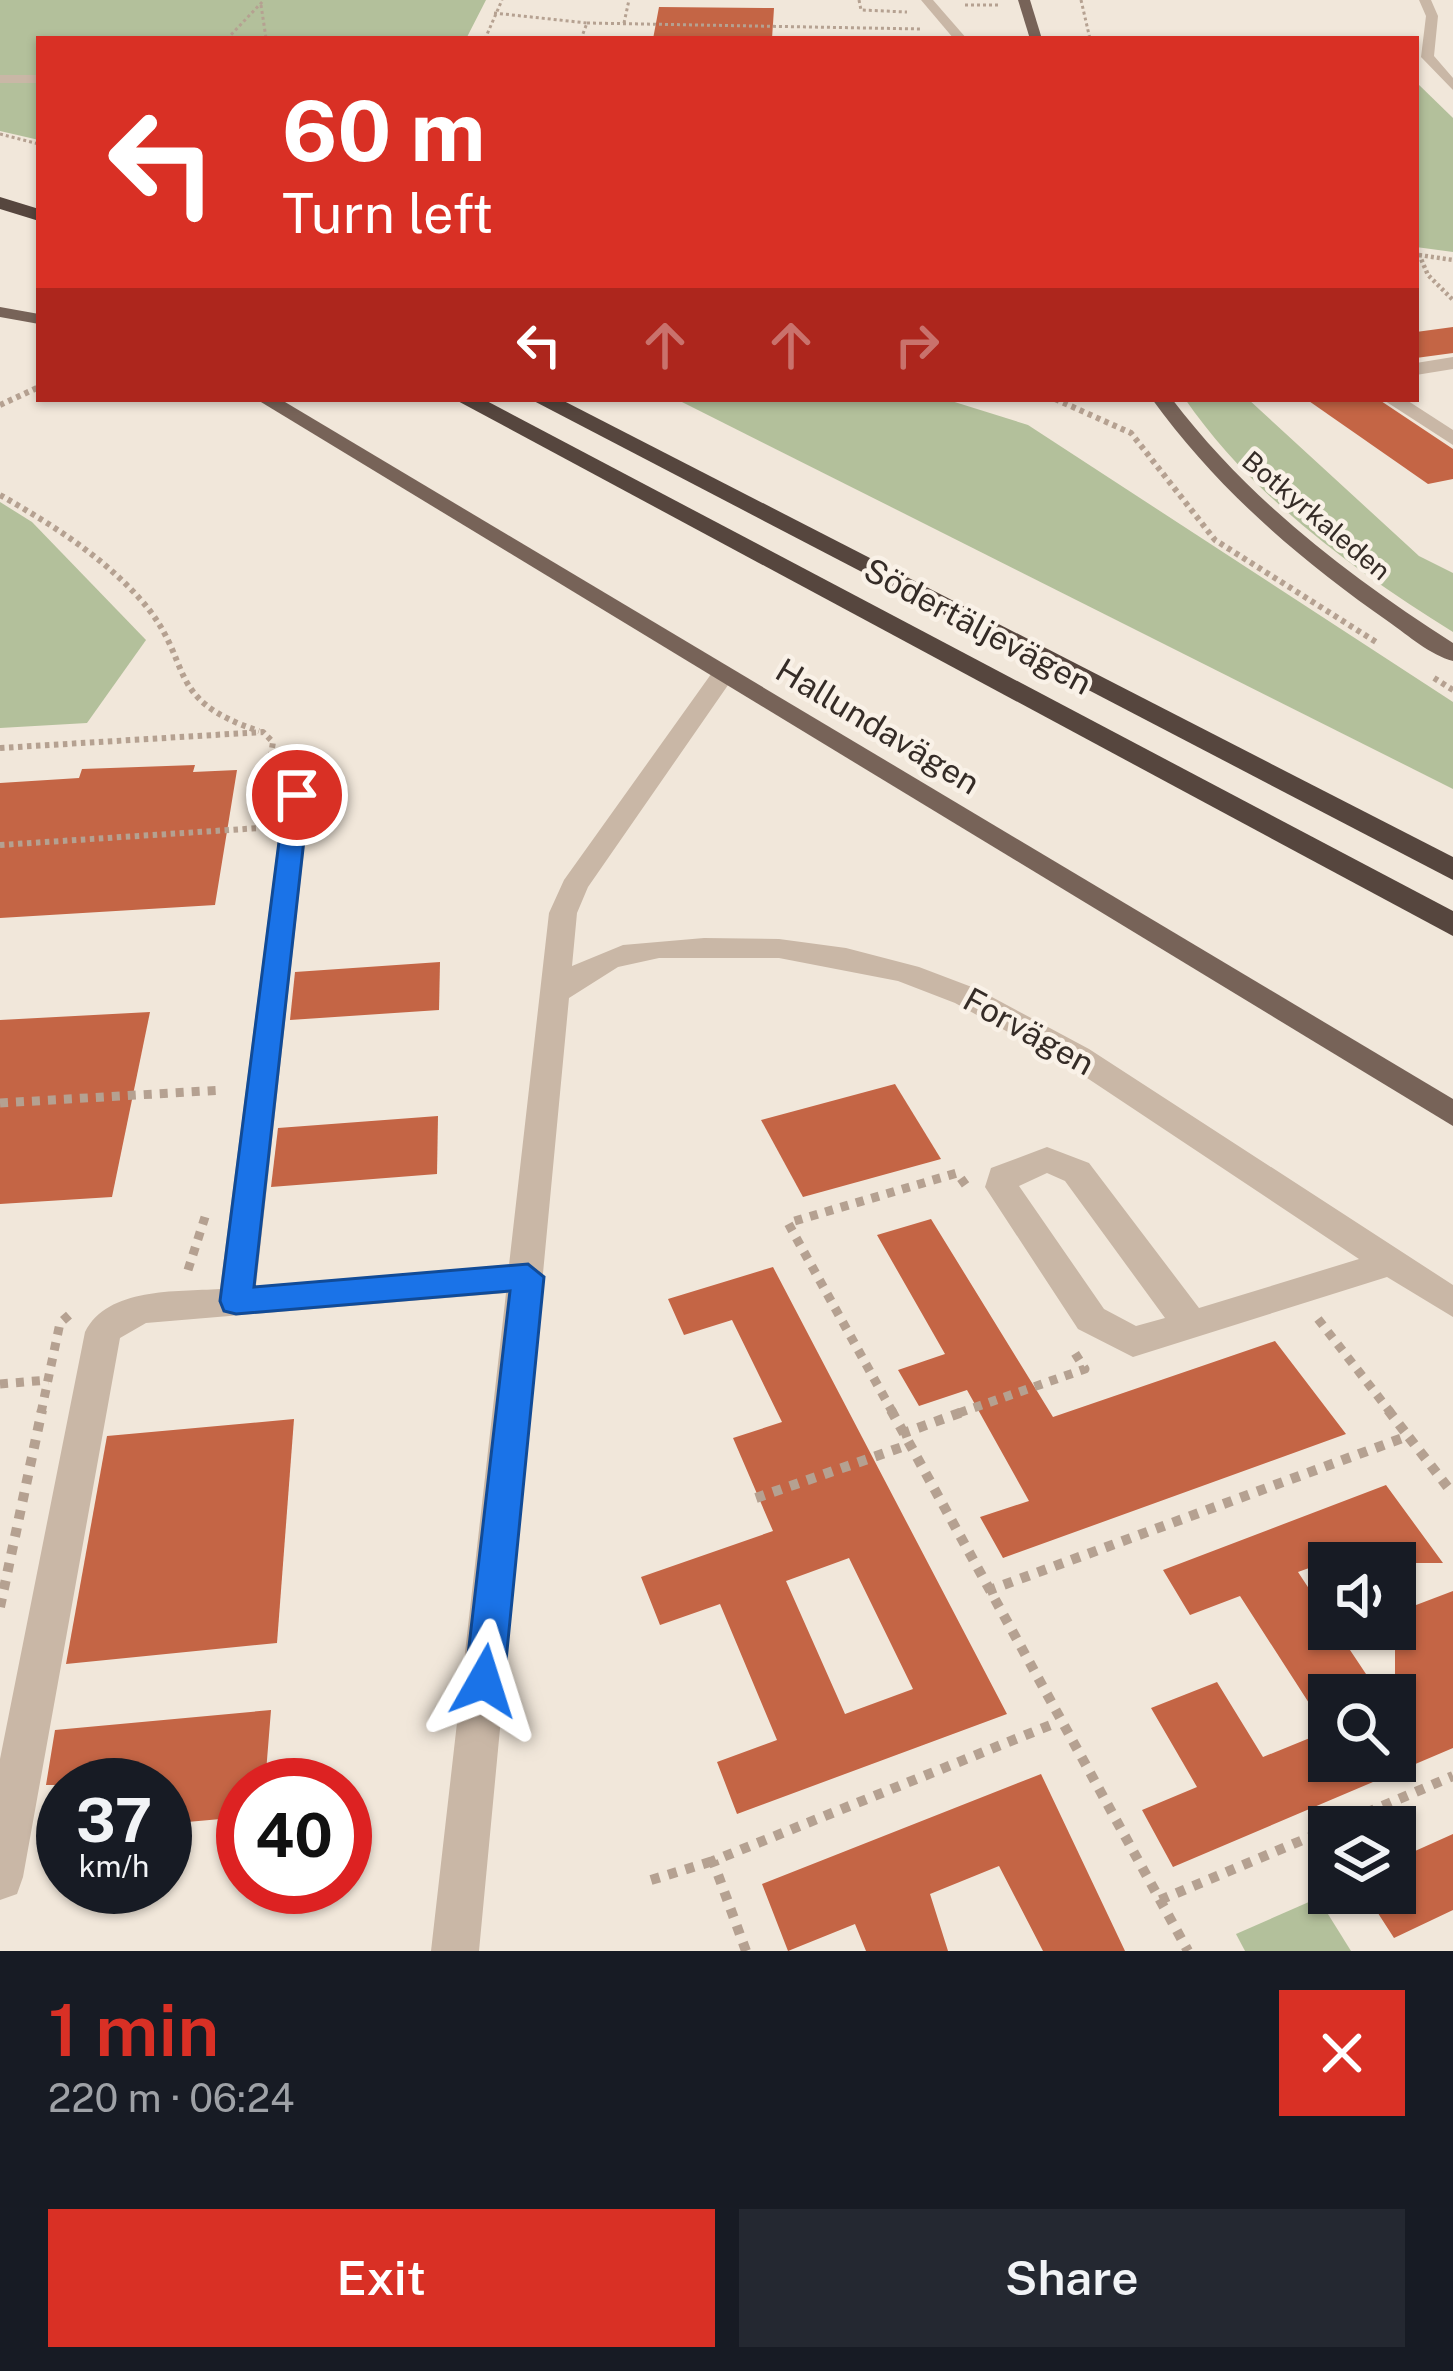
<!DOCTYPE html>
<meta charset="utf-8">
<style>
body{margin:0;font-family:"Public Sans",sans-serif;background:#242831;color:#f1f3f6;height:100vh;display:flex;flex-direction:column;font-size:45px;white-space:nowrap}
*{box-sizing:border-box;margin:0}
p{font-size:39px;color:#9ea1a6}
.icon{flex:none;width:66px;height:66px;fill:none;stroke:currentColor;stroke-width:2;stroke-linecap:round;stroke-linejoin:round}
.map{position:relative;height:1951px;overflow:hidden}
.side{display:flex;flex-direction:column;background:#171b24;flex:1}
.side>*{flex:none}
.hud{position:absolute;left:36px;top:36px;width:1383px;height:366px;border-radius:0px;box-shadow:0 3px 9px #0004;background:#d93025;color:#fff;overflow:hidden}
.fabs{position:absolute;left:1308px;top:1542px;display:grid;gap:24px}
.fabs a{display:grid;place-items:center;width:108px;height:108px;border-radius:0px;background:#171b24;box-shadow:0 3px 9px #0004;font-size:60px}
.speed{position:absolute;left:36px;top:1758px;display:flex;gap:24px;font-size:60px;font-weight:700;text-align:center}
.speed>*{display:grid;place-content:center;width:156px;height:156px;border-radius:50%;background:#171b24;box-shadow:0 3px 9px #0004;line-height:1}
.speed small{font-size:30px;font-weight:400}
.speed .limit{border:18px solid #d22;background:#fff;color:#111}
.pin{position:absolute;display:grid;place-items:center;width:102px;height:102px;color:#fff;margin:-51px;border:6px solid #fff;border-radius:50%;box-shadow:0 3px 12px #0007}
.me{position:absolute;width:132px;margin:-66px;rotate:6deg;stroke-linejoin:round;filter:drop-shadow(0 0 9px #0008)}
.turn{display:flex;align-items:center;gap:42px;height:252px;padding:0 48px;font-size:54px}
.turn .icon{width:156px;height:156px;stroke-width:2.5}
.turn b{display:block;font-size:84px;line-height:102px}
.lanes{display:flex;align-items:center;height:114px;padding:0 48px;background:#0003;justify-content:center;gap:60px;direction:ltr}
.lanes .off{opacity:.35}
.round{display:grid;place-items:center;flex:none;width:126px;height:126px;border-radius:0px;background:#242831}
.head{display:flex;align-items:center;justify-content:space-between;height:204px;padding:0 48px}
h1{font-size:72px;font-weight:600;line-height:90px;color:#d93025}
.cta{display:flex;gap:24px;margin-top:auto;padding:24px 48px}
.cta a{flex:1;height:138px;border-radius:0px;background:#d93025;color:#fff;font-size:48px;font-weight:600;line-height:138px;text-align:center}
.cta a+a{background:#242831;color:#f1f3f6}
.map>svg:first-child{display:block}
.green{fill:#b3c09b}
.building{fill:#c46545;fill-rule:evenodd}
.lines{fill:none;stroke-linecap:round;stroke-linejoin:round}
.path-far4{stroke:#b5a191;stroke-width:3;stroke-dasharray:3 3;stroke-linecap:butt}
.path-far3{stroke:#b5a191;stroke-width:4.5;stroke-dasharray:3 3;stroke-linecap:butt}
.path-far2{stroke:#b5a191;stroke-width:6;stroke-dasharray:4.5 4.5;stroke-linecap:butt}
.path-far1{stroke:#b5a191;stroke-width:9;stroke-dasharray:8 8;stroke-linecap:butt}
.path{stroke:#b5a191;stroke-width:10;stroke-dasharray:9 9;stroke-linecap:butt}
.minor{fill:#c9b7a6;fill-rule:evenodd}
.major{fill:#776358;fill-rule:evenodd}
.highway{fill:#56463e;fill-rule:evenodd}
.route{fill:#1a73e8;stroke:#114b97;stroke-width:3}
.labels{text-anchor:middle;stroke-width:9;stroke-linejoin:round;paint-order:stroke}
.far-street-label{font-size:27px;fill:#352c27;stroke:#f9f1e7}
.street-label{font-size:33px;fill:#352c27;stroke:#f9f1e7}
</style>
<div class="map">
<svg width="1453" height="1951" viewBox="0 0 1453 1951">
<rect width="100%" height="100%" fill="#f1e7da"/>
<g class="green">
<polygon points="0,0 486,0 466,39 39,39 39,140 0,131"/>
<polygon points="1416,82 1453,118 1453,252 1416,247"/>
<polygon points="676,399 945,399 1028,425 1453,702 1453,789"/>
<path d="M1185,399H1248L1419,556L1453,573V632C1353,570 1253,497 1185,399Z"/>
<polygon points="0,502 32,522 146,640 87,723 0,728"/>
<polygon points="1318,1898 1351,1951 1245,1951 1236,1934"/>
</g>
<g class="building">
<polygon points="659,7 774,8 772,39 653,39"/>
<polygon points="1453,327 1453,353 1416,358 1416,332"/>
<polygon points="1306,399 1378,399 1453,449 1453,479 1428,484"/>
<polygon points="195,765 193,772 237,770 215,905 0,918 0,783 79,778 82,769"/>
<polygon points="440,962 439,1010 290,1020 295,972"/>
<polygon points="150,1012 112,1197 0,1204 0,1020"/>
<polygon points="895,1084 941,1159 803,1197 761,1120"/>
<polygon points="438,1116 437,1174 271,1187 278,1128"/>
<polygon points="931,1219 1053,1417 1275,1341 1346,1434 1003,1558 980,1517 1029,1501 967,1390 919,1406 898,1370 945,1354 877,1235"/>
<path d="M773,1267L1007,1714L737,1814L717,1762L777,1740L720,1604L660,1625L641,1577L773,1531L733,1438L782,1422L732,1320L684,1335L668,1299ZM849,1558L913,1689L845,1714L786,1581Z"/>
<polygon points="294,1419 277,1643 66,1664 107,1436"/>
<polygon points="1386,1485 1443,1563 1368,1563 1359,1550 1298,1572 1329,1619 1329,1629 1336,1629 1380,1695 1329,1695 1329,1761 1395,1761 1395,1613 1453,1591 1453,1748 1173,1867 1142,1810 1197,1787 1151,1708 1217,1682 1263,1757 1327,1731 1240,1596 1190,1615 1163,1570"/>
<polygon points="271,1710 265,1785 243,1785 243,1817 165,1824 165,1785 46,1785 55,1730"/>
<polygon points="1041,1774 1125,1951 1043,1951 999,1866 930,1894 948,1951 866,1951 855,1924 788,1951 762,1884"/>
<polygon points="1453,1834 1453,1910 1394,1938 1365,1893 1395,1893 1395,1860"/>
</g>
<g class="lines">
<g class="path-far4">
<polyline points="859,0 861,10 907,12"/>
<polyline points="1081,0 1090,39"/>
<polyline points="261,5 266,38"/>
<polyline points="965,5 999,5"/>
<polyline points="494,13 587,23 581,39"/>
<polyline points="587,23 922,29"/>
<polyline points="624,23 629,0"/>
<polyline points="227,39 264,0"/>
<polyline points="265,39 292,38"/>
<polyline points="485,39 502,0"/>
<polyline points="0,134 39,144"/>
</g>
<g class="path-far3">
<polyline points="1419,254 1428,275 1453,300"/>
<polyline points="1419,255 1453,260"/>
</g>
<g class="path-far2">
<polyline points="1055,399 1131,433 1215,540 1376,642"/>
<polyline points="0,405 39,387"/>
<path d="M0,495C51,524 102,556 141,600C196,662 161,699 259,731"/>
<polyline points="1434,678 1453,690"/>
<polyline points="0,748 263,732 273,742 266,787"/>
<polyline points="0,845 260,828"/>
</g>
<g class="path-far1">
<polyline points="0,1103 223,1090"/>
<polyline points="188,1270 205,1217"/>
<polyline points="1318,1319 1391,1413"/>
<polyline points="0,1384 48,1380"/>
<polyline points="41,1413 60,1323 69,1315"/>
<polyline points="893,1413 788,1223 957,1173 967,1187"/>
<polyline points="959,1413 1085,1369 1073,1350"/>
</g>
<g class="path">
<polyline points="891,1410 1188,1951"/>
<polyline points="1388,1410 1408,1436"/>
<polyline points="901,1434 968,1410"/>
<polyline points="756,1498 908,1445"/>
<polyline points="987,1591 1408,1436 1453,1494"/>
<polyline points="0,1607 42,1410"/>
<polyline points="1333,1827 1453,1776"/>
<polyline points="651,1880 713,1861"/>
<polyline points="1160,1900 1329,1829"/>
<polyline points="746,1951 713,1861 1058,1722"/>
</g>
<g class="minor">
<polygon points="921,0 933,0 967,39 954,39"/>
<polygon points="1419,0 1431,0 1438,16 1434,56 1453,78 1453,90 1421,57 1426,16"/>
<rect x="0" y="75" width="39" height="8"/>
<polygon points="1453,357 1453,369 1416,375 1416,363"/>
<polygon points="1382,399 1405,399 1453,430 1453,445"/>
<path d="M723,668L735,675L588,887L577,913L572,966L623,945L704,938L779,939L846,948L919,967L977,989L1089,1049L1453,1285V1317L1387,1277L1133,1357L1078,1329L985,1187L991,1168L1047,1147L1089,1163L1199,1308L1359,1259L1066,1064L955,1003L898,981L779,958H659L618,967L569,998L479,1951H431L506,1293L146,1323L120,1338L23,1877L17,1894L0,1900V1759L85,1332C108,1287 176,1292 220,1289L284,795L297,787L310,795L256,1286L509,1265L549,913L564,880L714,670ZM1047,1173L1065,1181L1165,1318L1136,1326L1104,1309L1019,1186Z"/>
</g>
<g class="major">
<polygon points="1018,0 1030,0 1042,39 1030,39"/>
<polygon points="0,307 39,314 39,324 0,317"/>
<polygon points="256,399 280,399 1453,1099 1453,1126"/>
<path d="M1152,399H1172C1249,500 1347,575 1453,643V661C1430,655 1409,636 1389,622C1299,559 1217,489 1152,399Z"/>
</g>
<g class="highway">
<polygon points="0,197 39,209 39,221 0,209"/>
<polygon points="454,399 483,399 1453,911 1453,936"/>
<polygon points="530,399 560,399 1453,857 1453,880"/>
</g>
</g>
<polygon class="route" points="297,787 309,795 254,1287 528,1264 544,1277 504,1681 498,1694 484,1700 471,1694 465,1681 510,1291 236,1314 224,1311 220,1301 285,795"/>
<g class="labels">
<g class="far-street-label">
<text transform="translate(1316 516) rotate(40)" y="9">Botkyrkaleden</text>
</g>
<g class="street-label">
<text transform="translate(978 626) rotate(28)" y="12">Södertäljevägen</text>
<text transform="translate(878 726) rotate(31)" y="12">Hallundavägen</text>
<text transform="translate(1029 1031) rotate(29)" y="12">Forvägen</text>
</g>
</g>
</svg>
<div class="fabs">
<a><svg class="icon" aria-label="sound" viewBox="0 0 24 24"><path d="M4 9h4l5-4v14l-5-4H4zM17 9q2 3 0 6"/></svg></a>
<a><svg class="icon" aria-label="search" viewBox="0 0 24 24"><circle cx="10" cy="10" r="6"/><path d="M15 15l6 6"/></svg></a>
<a><svg class="icon" aria-label="layers" viewBox="0 0 24 24"><path d="M12 4l9 5-9 5-9-5zM3 14l9 5 9-5"/></svg></a>
</div>
<div class="speed"><div>37<small>km/h</small></div><div class="limit">40</div></div>
<div class="pin" style="left:297px;top:795px;background:#d93025"><svg class="icon" aria-label="arrive" viewBox="0 0 24 24"><path d="M6 21V4h12l-3 4 3 4H6"/></svg></div>
<svg class="me" style="left:484px;top:1681px" viewBox="-20 -20 40 40"><path d="M0-17L14 15 0 8-14 15z" fill="#1a73e8" stroke="#fff" stroke-width="4"/></svg>
<div class="hud">
<div class="turn"><svg class="icon" aria-label="left" viewBox="0 0 24 24"><path d="M17 20v-9H6M10 6l-5 5 5 5"/></svg><div><b>60 m</b>Turn left</div></div>
<div class="lanes"><svg class="icon" aria-label="left" viewBox="0 0 24 24"><path d="M17 20v-9H6M10 6l-5 5 5 5"/></svg><svg class="icon off" aria-label="ahead" viewBox="0 0 24 24"><path d="M12 20V5M6 11l6-6 6 6"/></svg><svg class="icon off" aria-label="ahead" viewBox="0 0 24 24"><path d="M12 20V5M6 11l6-6 6 6"/></svg><svg class="icon off" aria-label="right" viewBox="0 0 24 24"><path d="M7 20v-9h11M14 6l5 5-5 5"/></svg></div>
</div>
</div>
<section class="side">
<div class="head"><div><h1>1 min</h1><p>220 m · 06:24</p></div><a class="round" style="background:#d93025;color:#fff"><svg class="icon" aria-label="close" viewBox="0 0 24 24"><path d="M6 6l12 12M18 6L6 18"/></svg></a></div>
<div class="cta"><a>Exit</a><a>Share</a></div>
</section>
